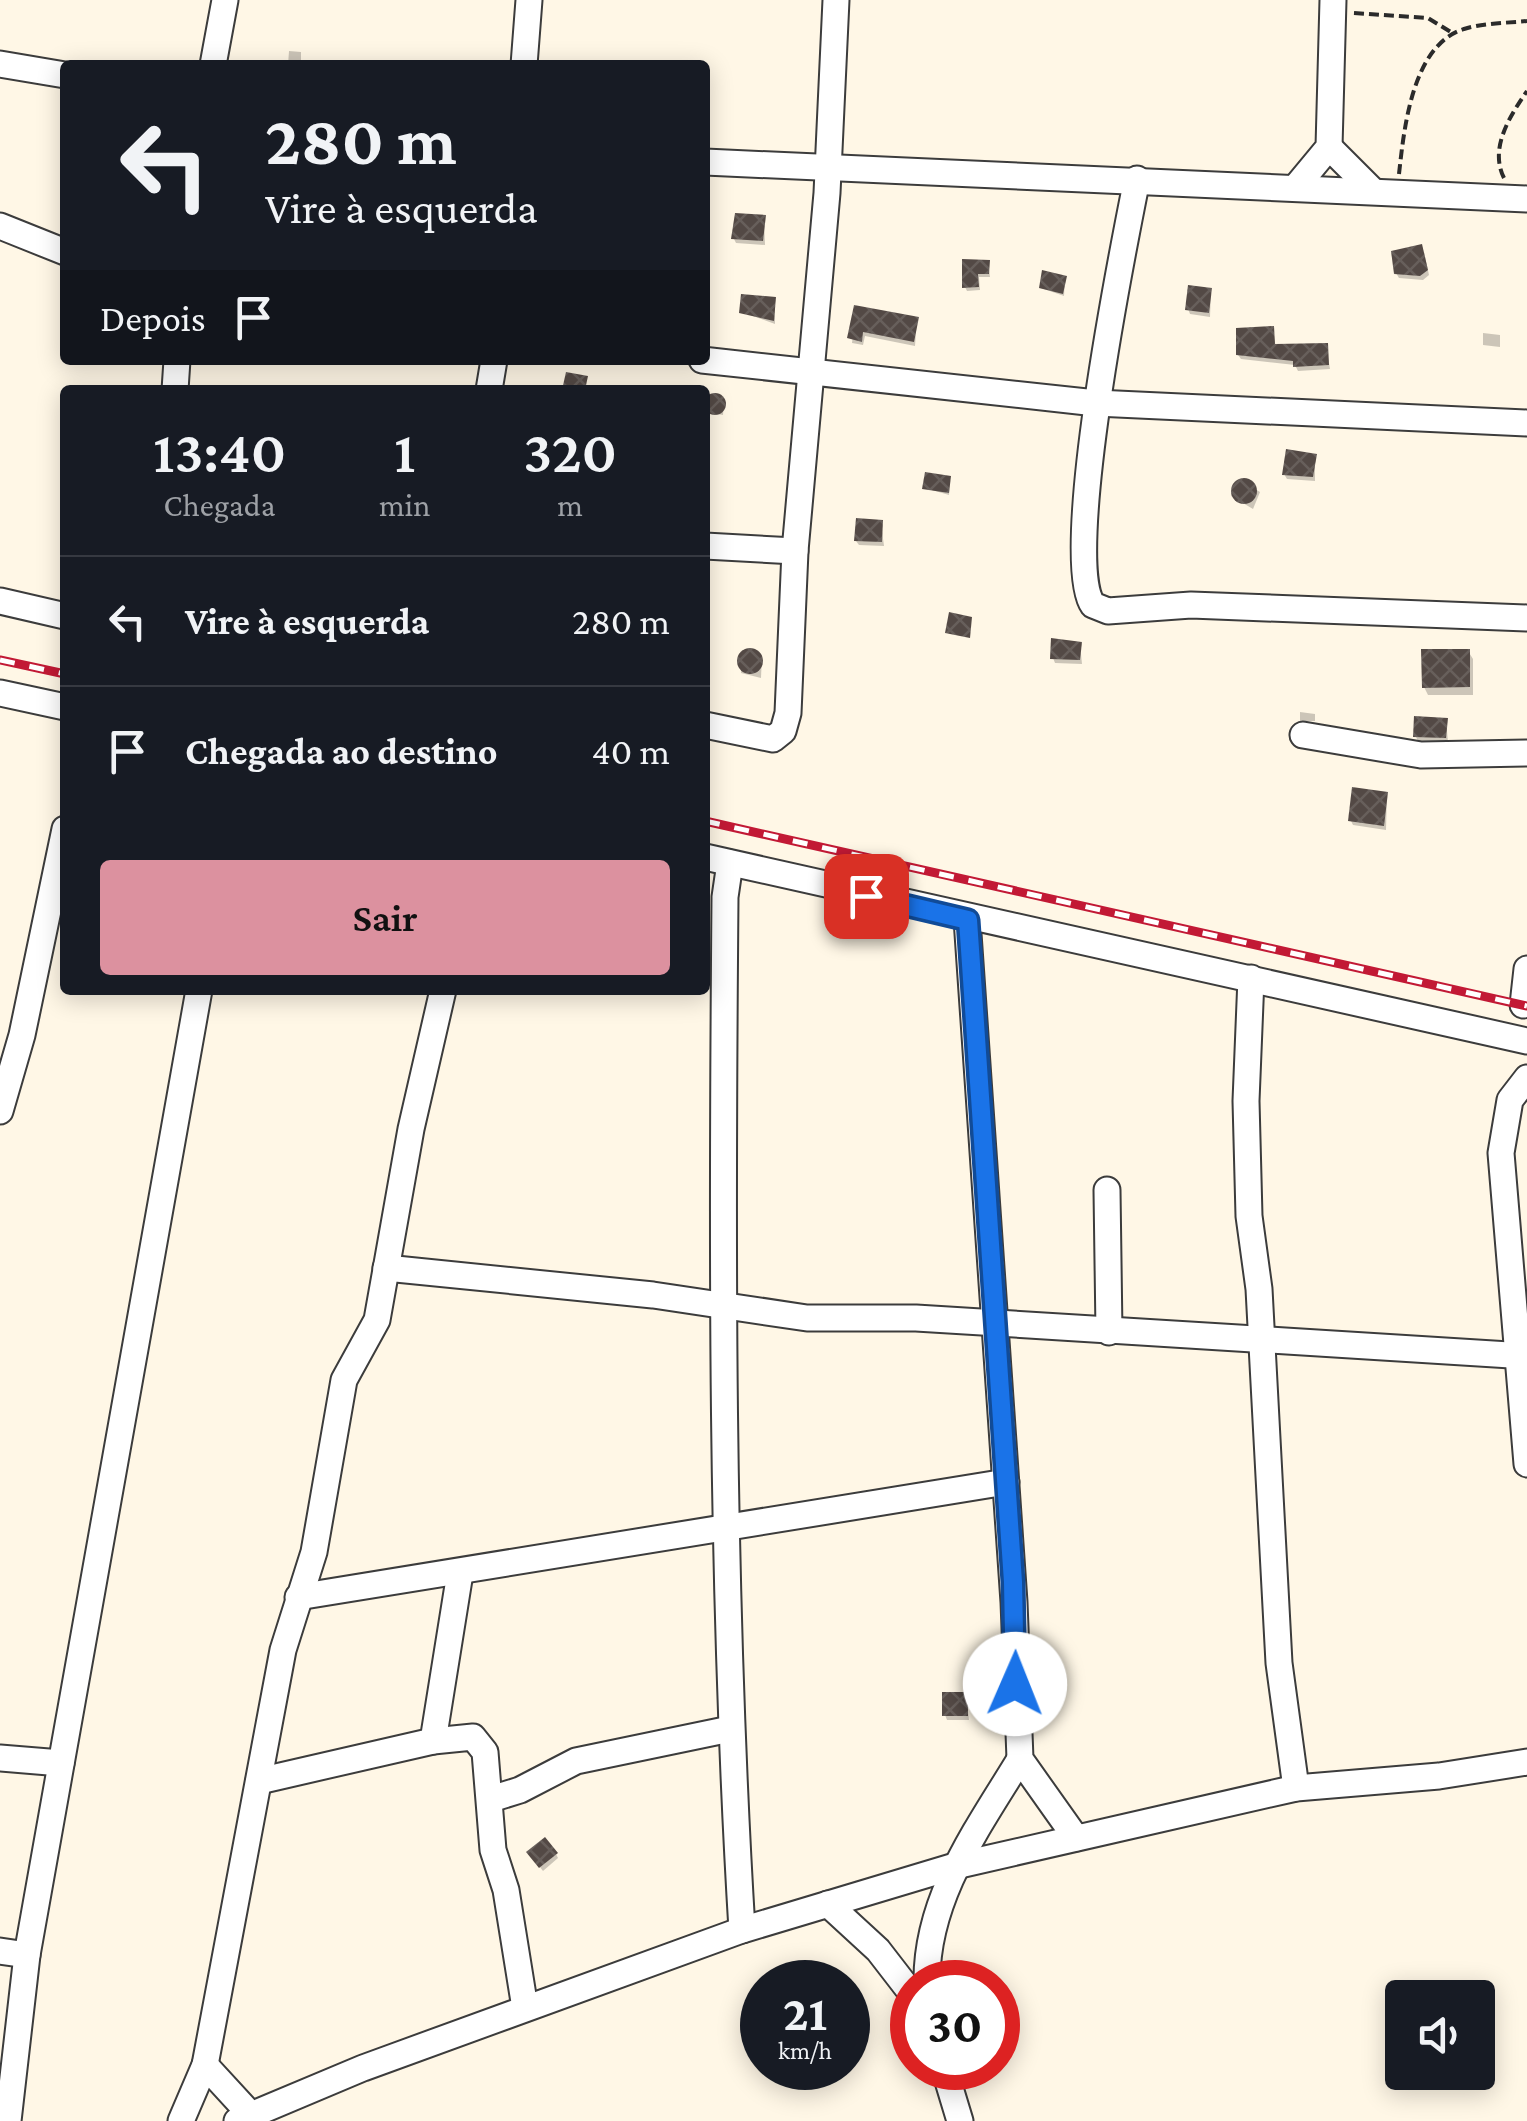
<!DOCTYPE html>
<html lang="pt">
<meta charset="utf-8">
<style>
body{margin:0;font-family:"Crimson Pro",serif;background:#20242c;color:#f1f3f6;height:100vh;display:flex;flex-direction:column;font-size:38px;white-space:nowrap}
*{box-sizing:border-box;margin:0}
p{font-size:32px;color:#9ea1a6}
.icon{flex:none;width:55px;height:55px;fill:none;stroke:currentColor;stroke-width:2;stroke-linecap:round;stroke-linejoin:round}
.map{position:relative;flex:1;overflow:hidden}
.sheet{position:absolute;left:60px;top:385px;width:650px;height:610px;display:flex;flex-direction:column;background:#171b24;border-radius:10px;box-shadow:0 5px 25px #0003}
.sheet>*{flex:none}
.top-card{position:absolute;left:60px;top:60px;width:650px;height:305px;border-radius:10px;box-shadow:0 5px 25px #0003;background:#171b24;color:#f1f3f6;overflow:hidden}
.tools{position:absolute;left:1385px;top:1980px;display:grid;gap:20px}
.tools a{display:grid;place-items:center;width:110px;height:110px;border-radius:10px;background:#171b24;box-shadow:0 5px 25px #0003;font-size:50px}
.speed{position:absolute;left:740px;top:1960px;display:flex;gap:20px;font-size:50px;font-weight:700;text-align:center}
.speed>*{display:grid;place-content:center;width:130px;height:130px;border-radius:50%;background:#171b24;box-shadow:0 5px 25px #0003;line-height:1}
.speed small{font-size:25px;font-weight:400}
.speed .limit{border:15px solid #d22;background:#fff;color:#111}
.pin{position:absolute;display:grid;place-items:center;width:85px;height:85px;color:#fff;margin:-42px;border-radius:20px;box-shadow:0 5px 15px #0006}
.me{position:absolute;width:110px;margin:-55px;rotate:1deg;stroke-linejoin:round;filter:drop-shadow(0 0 8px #0008)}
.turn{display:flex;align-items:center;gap:35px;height:210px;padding:0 40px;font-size:45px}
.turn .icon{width:130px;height:130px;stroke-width:2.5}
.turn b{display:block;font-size:70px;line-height:85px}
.then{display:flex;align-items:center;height:95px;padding:0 40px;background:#0003;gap:20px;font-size:38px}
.eta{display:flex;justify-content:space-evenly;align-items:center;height:170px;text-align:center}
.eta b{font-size:60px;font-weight:600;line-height:70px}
.primary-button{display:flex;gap:20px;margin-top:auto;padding:20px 40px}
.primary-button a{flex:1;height:115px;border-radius:10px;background:#dc919f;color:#111;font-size:40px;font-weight:600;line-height:115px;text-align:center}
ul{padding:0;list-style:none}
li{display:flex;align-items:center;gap:30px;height:130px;padding:0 40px;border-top:2px solid #363941}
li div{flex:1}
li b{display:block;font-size:38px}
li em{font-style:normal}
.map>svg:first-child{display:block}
.shadow{fill:#0003}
.building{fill:url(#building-cross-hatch)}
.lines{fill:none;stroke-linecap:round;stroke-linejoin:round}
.minor-casing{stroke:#3c3c3c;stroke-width:29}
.path{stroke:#2b2b2b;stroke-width:4;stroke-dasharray:10 5;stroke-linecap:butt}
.minor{stroke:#fff;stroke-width:25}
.rail-casing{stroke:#c21935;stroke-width:9}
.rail{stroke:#fff;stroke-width:5;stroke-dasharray:15;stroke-linecap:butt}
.route-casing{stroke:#114b97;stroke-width:25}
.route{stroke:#1a73e8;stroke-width:18}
</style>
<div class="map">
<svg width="1527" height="2121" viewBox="0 0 1527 2121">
<defs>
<pattern id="building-cross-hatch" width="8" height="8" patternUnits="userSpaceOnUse" patternTransform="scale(2.5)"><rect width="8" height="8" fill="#534945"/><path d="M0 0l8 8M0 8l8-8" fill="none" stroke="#675f5b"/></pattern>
</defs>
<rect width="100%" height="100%" fill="#fff7e6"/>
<g class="shadow">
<polygon points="289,51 301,52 301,65 288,65"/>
<polygon points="764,218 765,245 736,243 734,239"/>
<polygon points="1424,252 1429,275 1423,280 1399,278 1396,273"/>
<polygon points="988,262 990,277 979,277 980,290 967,291 965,287"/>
<polygon points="1065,278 1064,296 1041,288"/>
<polygon points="1211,291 1210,317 1190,314 1188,309"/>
<polygon points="775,300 775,324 742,312"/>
<polygon points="856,308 917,319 915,346 865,336 863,345 852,343"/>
<polygon points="1272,329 1276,347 1326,345 1330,369 1298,371 1295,365 1241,359 1238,355"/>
<polygon points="1483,333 1500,335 1500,347 1483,345"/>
<polygon points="629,385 650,388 651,390 628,390"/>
<polygon points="710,396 724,398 723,415 707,412"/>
<polygon points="1315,456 1315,481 1287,479 1284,474"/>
<polygon points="950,478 949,495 925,488"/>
<polygon points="1238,479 1260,492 1253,509 1231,496"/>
<polygon points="881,523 884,546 859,545 856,541"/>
<polygon points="1080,644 1082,664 1055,663 1053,658"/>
<polygon points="742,650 762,655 761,678 741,673"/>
<polygon points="1468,651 1473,659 1473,695 1428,695 1424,687"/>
<polygon points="1300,712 1315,714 1315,721 1300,721"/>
<polygon points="1446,720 1448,742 1418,741 1416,737"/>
<polygon points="1387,794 1386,830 1353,825 1351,821"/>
<polygon points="966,1694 969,1720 947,1720 945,1715"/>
<polygon points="556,1854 558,1858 543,1871 532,1857"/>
</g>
<g class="building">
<polygon points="735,213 766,215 763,241 731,239"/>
<polygon points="1422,244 1428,270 1420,276 1394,274 1391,251"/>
<polygon points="962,259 990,260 989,274 978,274 979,287 962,288"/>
<polygon points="1042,270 1067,276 1063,294 1039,288"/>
<polygon points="1188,285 1212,288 1209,313 1185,310"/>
<polygon points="741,294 776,297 774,321 739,313"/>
<polygon points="854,305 919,317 914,342 863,332 862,342 847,338"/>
<polygon points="1274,326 1275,344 1328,343 1329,365 1293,367 1293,361 1236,355 1236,328"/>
<polygon points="566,372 588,376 585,390 562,390"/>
<circle cx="715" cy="404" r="11"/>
<polygon points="1286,449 1317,454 1313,477 1282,475"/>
<polygon points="925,472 951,476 949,493 922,489"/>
<circle cx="1244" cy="491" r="13"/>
<polygon points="856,518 883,520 882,542 854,541"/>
<polygon points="949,612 972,617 970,638 945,633"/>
<polygon points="1051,638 1082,642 1080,660 1050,659"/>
<circle cx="750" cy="661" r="13"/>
<polygon points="1421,649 1470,649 1470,687 1422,688"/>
<polygon points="1414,716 1448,718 1446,738 1413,737"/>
<polygon points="1352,787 1388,792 1384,826 1348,821"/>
<rect x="942" y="1692" width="26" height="24"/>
<polygon points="545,1837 558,1853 539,1868 526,1852"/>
</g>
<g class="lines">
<defs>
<g id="minor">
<polyline points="0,64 65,75"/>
<polyline points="213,65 225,0"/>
<polyline points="524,65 529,0"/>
<polyline points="1329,147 1373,191"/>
<polyline points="705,162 1527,199"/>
<path d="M1137,179C1124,244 1060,561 1093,605L1108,611L1191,605L1527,618"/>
<polyline points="1295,188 1329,147 1333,0"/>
<polyline points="0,226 65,252"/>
<polyline points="702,360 1096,403 1527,423"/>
<polyline points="175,390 177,360"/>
<polyline points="489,390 494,360"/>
<polyline points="705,546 795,551"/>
<polyline points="0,601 65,616"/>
<polyline points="0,693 65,707"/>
<polyline points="705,725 773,739 783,731 788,713 795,551 827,193 836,0"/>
<polyline points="1303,735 1421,755 1527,753"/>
<polyline points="705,857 1527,1041"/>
<path d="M730,863L725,897C722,1242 721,1586 742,1930"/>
<polyline points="967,919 1014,1602 1020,1759 1076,1838"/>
<polyline points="1251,978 1246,1101 1249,1216 1259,1289 1279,1663 1296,1788"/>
<polyline points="1523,1005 1527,969"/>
<polyline points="1527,1078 1510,1100 1501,1153 1527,1464"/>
<polyline points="0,1111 22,1035 65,829"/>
<polyline points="1107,1190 1109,1332"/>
<polyline points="386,1268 653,1295 807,1318 916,1318 1527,1356"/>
<polyline points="298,1597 1006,1482"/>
<polyline points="433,1741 473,1737 485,1752 493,1850 506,1890 525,2008"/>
<polyline points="0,1758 61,1763"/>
<polyline points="259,1781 433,1741 460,1573"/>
<polyline points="491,1799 520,1790 576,1761 730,1729"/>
<polyline points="828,1904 878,1950 912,1994"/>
<polyline points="0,1951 27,1955"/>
<path d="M927,1982C926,1898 978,1828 1020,1759"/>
<polyline points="205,2065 250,2114"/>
<polyline points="944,2068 960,2121"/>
<polyline points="8,2121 27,1955 199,990"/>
<polyline points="181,2121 205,2065 283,1650 314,1552 344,1380 377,1320 411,1129 443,990"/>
<polyline points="237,2121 363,2068 742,1930 955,1866 1296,1788 1439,1776 1527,1762"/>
</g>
</defs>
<use href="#minor" class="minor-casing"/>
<g class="path">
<polyline points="1354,13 1428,18 1454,34"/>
<path d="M1399,174C1404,129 1412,45 1464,29C1483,23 1507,23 1527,21"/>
<path d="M1504,178C1489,148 1510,116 1527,91"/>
</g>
<use href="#minor" class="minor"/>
<defs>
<g id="rail">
<polyline points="0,660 65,674"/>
<polyline points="705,821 1527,1006"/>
</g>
</defs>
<use href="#rail" class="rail-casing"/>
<use href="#rail" class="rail"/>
</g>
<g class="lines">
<defs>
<polyline id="route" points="866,896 968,920 1013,1582 1015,1684"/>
</defs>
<use href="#route" class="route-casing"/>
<use href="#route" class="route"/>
</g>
</svg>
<div class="tools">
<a><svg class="icon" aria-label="sound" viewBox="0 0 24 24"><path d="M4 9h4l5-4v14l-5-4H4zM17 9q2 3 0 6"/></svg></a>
</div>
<div class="speed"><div>21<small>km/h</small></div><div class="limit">30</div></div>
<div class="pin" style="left:866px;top:896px;background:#d93025"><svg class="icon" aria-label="arrive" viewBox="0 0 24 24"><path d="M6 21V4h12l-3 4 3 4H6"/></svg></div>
<svg class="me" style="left:1015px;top:1684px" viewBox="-20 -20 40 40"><circle r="19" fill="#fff"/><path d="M0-13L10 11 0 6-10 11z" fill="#1a73e8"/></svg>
<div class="top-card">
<div class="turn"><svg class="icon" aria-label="left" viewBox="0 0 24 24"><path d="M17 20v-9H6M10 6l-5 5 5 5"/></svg><div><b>280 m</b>Vire à esquerda</div></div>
<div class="then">Depois<svg class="icon" aria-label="arrive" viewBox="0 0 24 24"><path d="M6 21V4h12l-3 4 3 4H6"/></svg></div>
</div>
<section class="sheet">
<div class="eta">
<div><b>13:40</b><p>Chegada</p></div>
<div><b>1</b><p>min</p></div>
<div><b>320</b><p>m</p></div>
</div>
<ul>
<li><svg class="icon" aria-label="left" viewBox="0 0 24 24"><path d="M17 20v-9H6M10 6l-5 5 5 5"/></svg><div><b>Vire à esquerda</b></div><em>280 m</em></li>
<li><svg class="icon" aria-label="arrive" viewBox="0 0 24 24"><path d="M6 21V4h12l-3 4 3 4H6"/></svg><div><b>Chegada ao destino</b></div><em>40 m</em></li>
</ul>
<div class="primary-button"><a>Sair</a></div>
</section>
</div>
